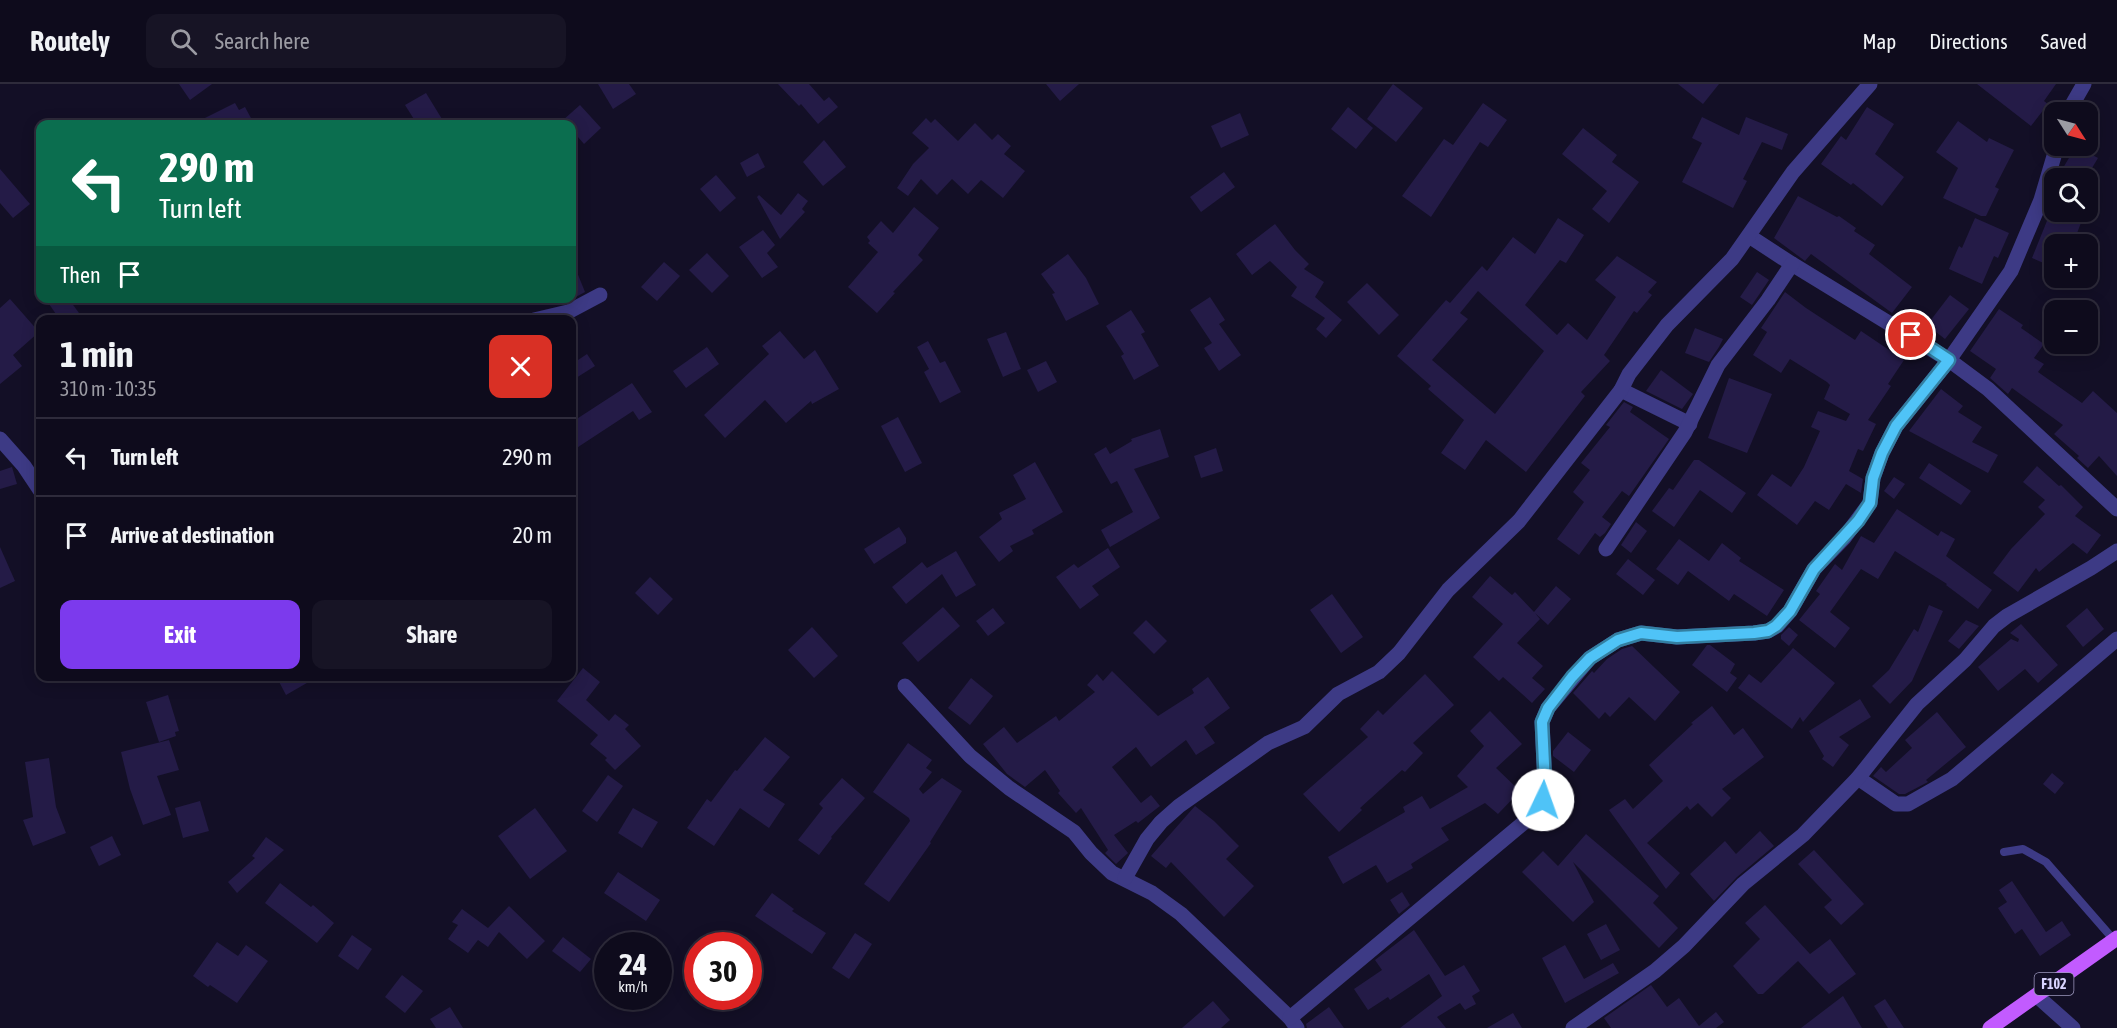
<!DOCTYPE html>
<meta charset="utf-8">
<style>
body{margin:0;font-family:"Asap Condensed",sans-serif;background:#171425;color:#f1f3f6;height:100vh;display:flex;flex-direction:column;font-size:22px;white-space:nowrap}
*{box-sizing:border-box;margin:0}
p{font-size:20px;color:#9b9ba3}
.icon{flex:none;width:33px;height:33px;fill:none;stroke:currentColor;stroke-width:2;stroke-linecap:round;stroke-linejoin:round}
.map{position:relative;flex:1;overflow:hidden}
.side{position:absolute;left:36px;top:231px;width:540px;height:366px;display:flex;flex-direction:column;background:#0e0b1c;border-radius:12px;box-shadow:0 3px 15px #0003,0 0 0 2px #2e2b3b}
.side>*{flex:none}
.hud{position:absolute;left:36px;top:36px;width:540px;height:183px;border-radius:12px;box-shadow:0 3px 15px #0003,0 0 0 2px #2e2b3b;background:#0b6e4f;color:#fff;overflow:hidden}
.needle{width:39px;rotate:126deg}
.buttons{position:absolute;left:2044px;top:18px;display:grid;gap:12px}
.buttons a{display:grid;place-items:center;width:54px;height:54px;border-radius:12px;background:#0e0b1c;box-shadow:0 3px 15px #0003,0 0 0 2px #2e2b3b;font-size:30px}
.speed{position:absolute;left:594px;top:848px;display:flex;gap:12px;font-size:30px;font-weight:700;text-align:center}
.speed>*{display:grid;place-content:center;width:78px;height:78px;border-radius:50%;background:#0e0b1c;box-shadow:0 3px 15px #0003,0 0 0 2px #2e2b3b;line-height:1}
.speed small{font-size:15px;font-weight:400}
.speed .limit{border:9px solid #d22;background:#fff;color:#111}
.pin{position:absolute;display:grid;place-items:center;width:51px;height:51px;color:#fff;margin:-26px;border:3px solid #fff;border-radius:50%;box-shadow:0 2px 6px #0007}
.me{position:absolute;width:66px;margin:-33px;rotate:3deg;stroke-linejoin:round;filter:drop-shadow(0 0 4px #0008)}
.turn{display:flex;align-items:center;gap:21px;height:126px;padding:0 24px;font-size:27px}
.turn .icon{width:78px;height:78px;stroke-width:2.5}
.turn b{display:block;font-size:42px;line-height:51px}
.then{display:flex;align-items:center;height:57px;padding:0 24px;background:#0003;gap:12px;font-size:22px}
.round{display:grid;place-items:center;flex:none;width:63px;height:63px;border-radius:12px;background:#171425}
.head{display:flex;align-items:center;justify-content:space-between;height:102px;padding:0 24px}
h1{font-size:36px;font-weight:700;line-height:45px}
.primary-button{display:flex;gap:12px;margin-top:auto;padding:12px 24px}
.primary-button a{flex:1;height:69px;border-radius:12px;background:#7c3aed;color:#fff;font-size:24px;font-weight:700;line-height:69px;text-align:center}
.primary-button a+a{background:#171425;color:#f1f3f6}
ul{padding:0;list-style:none}
li{display:flex;align-items:center;gap:18px;height:78px;padding:0 24px;border-top:2px solid #2e2b3b}
li div{flex:1}
li b{display:block;font-size:22px}
li em{font-style:normal}
header{display:flex;align-items:center;gap:36px;box-sizing:border-box;height:84px;padding:0 30px;background:#0e0b1c;border-bottom:2px solid #2e2b3b}
header strong{font-size:28px}
nav{display:flex;gap:33px;margin-inline-start:auto;font-size:21px}
.search{width:420px;height:54px;background:#171425;display:flex;align-items:center;gap:15px;box-sizing:border-box;padding:0 21px;border-radius:12px;color:#9b9ba3;font-size:22px}
.map>svg:first-child{display:block}
.building{fill:#241b47;fill-rule:evenodd}
.lines{fill:none;stroke-linecap:round;stroke-linejoin:round}
.service{stroke:#3d3a85;stroke-width:8}
.minor{stroke:#3d3a85;stroke-width:15}
.primary{stroke:#c25bff;stroke-width:15}
.route-casing{stroke:#337fa1;stroke-width:15}
.route{stroke:#4fc3f7;stroke-width:10}
.labels{text-anchor:middle;stroke-width:4.5;stroke-linejoin:round;paint-order:stroke}
.shield{fill:#130f26;stroke:#9e99be;stroke-width:1.5}
.shield-label{font-size:14px;font-weight:bold;fill:#d9d4ff}
</style>
<header>
<strong>Routely</strong>
<div class="search"><svg class="icon" aria-label="search" viewBox="0 0 24 24"><circle cx="10" cy="10" r="6"/><path d="M15 15l6 6"/></svg>Search here</div>
<nav><a>Map</a><a>Directions</a><a>Saved</a></nav>
</header>
<div class="map">
<svg width="2117" height="944" viewBox="0 0 2117 944">
<rect width="100%" height="100%" fill="#130f26"/>
<g class="building">
<polygon points="179,0 212,0 190,16"/>
<polygon points="598,0 629,0 636,10 613,25"/>
<polygon points="778,0 809,0 824,17 829,13 838,23 818,40 801,20 799,22"/>
<polygon points="1046,0 1079,0 1060,17"/>
<polygon points="1393,0 1423,24 1396,58 1367,35"/>
<polygon points="1678,0 1719,0 1703,20"/>
<polygon points="1977,0 2056,0 2044,17 2048,20 2031,42"/>
<polygon points="426,9 445,40 417,40 405,21"/>
<polygon points="235,19 239,26 245,23 252,36 242,40 193,40"/>
<polygon points="1483,19 1507,36 1488,63 1480,58 1431,133 1402,112 1444,55 1453,61"/>
<polygon points="580,21 601,44 584,60 572,46 572,40 566,40 562,37"/>
<polygon points="1348,23 1373,44 1356,65 1331,45"/>
<polygon points="1867,23 1894,40 1875,70 1904,93 1882,122 1853,99 1851,101 1821,80 1841,52 1846,56"/>
<polygon points="1240,29 1249,51 1221,64 1211,42"/>
<polygon points="1702,33 1739,51 1746,33 1788,50 1782,66 1762,58 1743,95 1747,97 1733,124 1682,98 1702,59 1692,54"/>
<polygon points="926,34 931,39 935,35 958,57 975,39 992,56 998,50 1011,62 1004,70 1025,87 1003,114 981,96 968,110 952,95 937,111 921,95 908,112 897,104 913,80 929,64 912,49"/>
<polygon points="1958,37 1987,58 1989,54 2014,66 1995,103 1999,105 1986,132 1981,132 1943,114 1958,84 1936,68"/>
<polygon points="1583,44 1617,71 1612,78 1639,98 1609,139 1592,125 1607,107 1562,70"/>
<polygon points="824,56 846,83 823,102 803,78"/>
<polygon points="2076,62 2098,74 2086,94 2080,94 2063,84"/>
<polygon points="758,69 765,83 747,93 740,79"/>
<polygon points="0,85 30,120 13,134 0,119"/>
<polygon points="1224,88 1235,103 1201,128 1190,113"/>
<polygon points="716,91 736,114 720,128 700,105"/>
<polygon points="798,109 808,117 802,125 805,128 780,155 757,113 759,111 781,131"/>
<polygon points="1798,112 1837,133 1839,132 1856,144 1854,147 1875,161 1869,170 1912,203 1892,229 1811,170 1805,177 1774,154"/>
<polygon points="2053,122 2055,122 2055,128 2085,128 2073,160 2068,160 2055,155 2055,184 2032,174"/>
<polygon points="914,123 939,144 918,171 923,176 893,208 895,209 877,229 848,203 878,168 868,159 870,157 867,153 881,137 893,149"/>
<path d="M1558,134L1584,151L1566,179L1560,176L1525,221L1557,251L1568,239L1587,256L1616,213L1595,196L1617,172L1657,198L1648,208L1652,211L1637,229L1634,227L1604,271L1610,277L1581,308L1585,312L1526,388L1486,356L1465,386L1441,369L1464,336L1428,305L1431,302L1397,272L1446,216L1450,219L1482,182L1487,187L1513,153L1535,170ZM1478,207L1544,267L1495,330L1432,276L1468,235L1460,229Z"/>
<polygon points="1975,134 2009,149 1998,174 1994,172 1982,200 1949,185 1959,162 1962,164"/>
<polygon points="1275,140 1295,166 1309,180 1304,185 1324,198 1315,213 1342,236 1326,254 1316,245 1325,234 1291,212 1297,203 1270,177 1252,191 1236,170"/>
<polygon points="763,146 775,161 767,169 778,183 762,194 739,163"/>
<polygon points="707,169 729,192 712,209 689,186"/>
<polygon points="1068,170 1086,194 1099,220 1066,237 1052,210 1055,209 1041,190"/>
<polygon points="572,176 585,208 572,215"/>
<polygon points="664,178 680,192 657,217 641,203"/>
<polygon points="1757,188 1769,196 1752,221 1740,213"/>
<polygon points="1367,199 1399,231 1379,251 1347,218"/>
<polygon points="1785,208 1806,224 1855,256 1861,247 1904,276 1888,300 1891,302 1868,336 1876,340 1863,367 1858,365 1849,387 1863,395 1861,409 1846,400 1829,426 1815,417 1797,441 1757,411 1772,390 1791,403 1804,383 1820,347 1811,343 1818,327 1846,337 1850,330 1824,315 1830,301 1827,298 1790,275 1781,289 1753,271 1767,248 1761,244"/>
<polygon points="1950,211 1969,225 1945,255 1927,241"/>
<polygon points="1210,213 1225,236 1219,240 1241,271 1219,287 1204,264 1212,259 1190,226"/>
<polygon points="45,214 68,214 79,229 69,236 60,236"/>
<polygon points="10,215 39,248 13,271 22,282 0,300 0,224"/>
<polygon points="1999,225 2023,241 2021,244 2044,260 2034,274 2044,280 2038,288 2082,319 2093,307 2117,329 2117,392 2099,372 2088,384 2077,374 2079,372 2054,350 2063,341 2012,304 2008,310 1990,294 1996,285 1970,267"/>
<polygon points="1131,226 1145,248 1141,250 1159,282 1134,296 1121,272 1124,270 1106,242"/>
<polygon points="1695,244 1723,255 1719,263 1709,278 1685,269"/>
<polygon points="780,247 804,275 815,266 839,305 812,320 811,317 786,339 765,316 725,354 704,331 769,270 762,262"/>
<polygon points="1006,248 1021,285 1003,293 987,255"/>
<polygon points="928,257 940,279 945,277 961,308 940,319 924,288 929,285 917,263"/>
<polygon points="707,263 719,280 686,304 673,287"/>
<polygon points="587,270 595,282 576,294 572,287 572,280"/>
<polygon points="1046,277 1057,298 1038,308 1027,286"/>
<polygon points="1661,286 1693,310 1682,325 1646,307"/>
<polygon points="1729,294 1772,310 1747,369 1708,354"/>
<polygon points="632,299 652,328 639,336 633,327 572,367 572,338"/>
<polygon points="1941,305 1963,322 1958,328 1982,343 1972,358 1998,371 1988,389 1909,347"/>
<polygon points="1624,318 1633,323 1630,328 1669,355 1629,412 1622,407 1602,433 1611,440 1605,449 1600,453 1595,449 1579,471 1557,455 1584,418 1573,408 1590,386 1581,379 1610,343 1606,341"/>
<polygon points="898,333 922,379 905,388 881,342"/>
<polygon points="1160,345 1169,373 1134,385 1160,434 1110,463 1101,446 1133,428 1117,397 1111,400 1094,370 1106,363 1110,370 1132,357 1131,355"/>
<polygon points="1216,364 1223,387 1201,394 1194,372"/>
<polygon points="1694,376 1699,376 1746,409 1732,429 1700,406 1674,443 1652,427 1669,404 1673,406"/>
<polygon points="1035,378 1063,428 1032,446 1034,450 1010,462 1013,467 999,478 979,453 1002,435 999,429 1026,415 1013,391"/>
<polygon points="1929,379 1971,407 1961,421 1919,394"/>
<polygon points="2037,382 2059,402 2061,401 2083,423 2075,432 2101,451 2087,470 2073,459 2039,488 2036,484 2018,508 1993,489 2011,465 2045,430 2038,423 2045,416 2023,398"/>
<polygon points="12,383 17,400 0,405 0,387"/>
<polygon points="1894,393 1905,400 1894,415 1884,407"/>
<polygon points="1897,425 1938,452 1941,447 1955,455 1946,472 1992,506 1978,525 1946,501 1947,500 1895,467 1878,495 1861,485 1830,528 1850,544 1835,564 1799,536 1820,510 1816,507 1835,480 1842,486 1861,452 1874,459"/>
<polygon points="1636,438 1647,447 1631,469 1621,461"/>
<polygon points="899,443 906,454 906,459 874,480 864,465"/>
<polygon points="1679,455 1709,477 1722,459 1741,474 1739,477 1784,506 1767,532 1734,510 1729,517 1688,487 1678,501 1656,485"/>
<polygon points="0,463 15,497 0,504"/>
<polygon points="1108,464 1120,483 1092,502 1099,511 1080,525 1056,493 1074,480 1078,484"/>
<polygon points="956,467 976,501 956,513 942,490 906,520 892,503 922,478 927,484"/>
<polygon points="1628,475 1655,496 1643,511 1616,490"/>
<polygon points="1490,492 1512,511 1515,508 1534,528 1556,502 1571,515 1548,541 1535,529 1540,535 1517,559 1543,582 1532,594 1545,605 1532,619 1503,593 1499,597 1473,573 1503,540 1472,513"/>
<polygon points="650,493 673,515 658,531 635,509"/>
<polygon points="1332,510 1363,553 1341,569 1310,526"/>
<polygon points="1929,521 1943,527 1912,597 1890,620 1872,602 1889,586 1914,545 1918,548"/>
<polygon points="943,523 960,542 918,578 902,559"/>
<polygon points="993,524 1005,539 988,552 976,537"/>
<polygon points="2087,524 2104,545 2083,563 2066,542"/>
<polygon points="1146,536 1167,557 1154,570 1133,549"/>
<polygon points="1966,536 1979,542 1959,565 1948,557"/>
<polygon points="2021,540 2058,581 2038,599 2025,585 1998,607 1978,583 2011,555 2018,558 2019,555 2010,549"/>
<polygon points="812,543 838,572 814,594 788,566"/>
<polygon points="1789,543 1798,551 1789,562 1781,555 1781,551"/>
<polygon points="1707,561 1710,561 1735,580 1730,589 1737,594 1727,608 1692,581"/>
<polygon points="1632,562 1680,608 1655,637 1629,613 1610,633 1605,628 1599,635 1573,609 1592,587 1594,589 1607,575 1622,565"/>
<polygon points="1793,564 1835,599 1803,638 1800,633 1792,645 1738,604 1749,590 1761,599"/>
<polygon points="583,584 600,598 586,616 609,637 615,630 629,641 625,645 641,662 615,686 605,676 607,674 590,660 598,651 557,617"/>
<polygon points="1112,587 1158,632 1194,609 1192,605 1208,593 1230,624 1204,643 1215,659 1196,671 1186,656 1151,683 1136,663 1112,683 1141,719 1151,711 1160,722 1138,739 1136,737 1114,751 1128,769 1116,780 1105,769 1108,766 1081,724 1076,729 1058,709 1060,707 1045,686 1025,703 1007,690 983,660 1004,643 1017,659 1056,632 1059,637 1095,608 1087,601 1097,590 1103,597"/>
<polygon points="1425,590 1454,621 1413,659 1423,669 1405,688 1402,686 1360,724 1362,726 1339,748 1303,710 1368,653 1360,645 1378,626 1383,631"/>
<polygon points="276,592 319,592 286,611"/>
<polygon points="971,594 993,612 970,641 948,624"/>
<polygon points="168,611 179,647 175,648 176,652 159,658 146,618"/>
<polygon points="1860,615 1871,633 1839,653 1849,661 1833,683 1822,675 1824,672 1809,647"/>
<polygon points="1712,622 1734,651 1743,644 1764,673 1722,705 1731,714 1712,733 1698,719 1690,726 1687,722 1647,759 1680,789 1666,805 1609,726 1625,715 1633,725 1663,697 1649,681 1693,640 1691,639"/>
<polygon points="1490,627 1522,660 1496,684 1520,707 1498,730 1485,719 1441,744 1449,756 1411,780 1413,784 1387,799 1376,781 1343,800 1328,773 1405,728 1403,723 1422,712 1430,725 1468,703 1457,692 1484,662 1470,647"/>
<polygon points="1937,628 1966,663 1926,696 1928,698 1905,710 1899,710 1873,692 1881,683 1886,688 1912,664 1905,656"/>
<polygon points="1568,648 1591,666 1574,688 1553,672 1553,667"/>
<polygon points="765,653 790,673 763,706 785,720 769,744 740,724 714,762 687,744 707,715 711,718 735,686 737,687"/>
<polygon points="169,656 179,686 157,692 171,731 143,741 130,705 121,668"/>
<polygon points="908,659 932,676 926,684 932,688 919,705 923,710 942,694 962,707 930,758 931,759 889,818 864,800 910,737 909,734 873,708"/>
<polygon points="49,674 56,723 66,749 33,762 23,736 33,733 25,678"/>
<polygon points="2052,689 2064,699 2055,710 2043,700"/>
<polygon points="608,691 623,702 597,738 582,727"/>
<polygon points="842,694 865,714 831,753 832,754 819,771 798,756 823,724 819,720"/>
<polygon points="200,717 209,747 183,754 175,724"/>
<polygon points="1195,722 1214,737 1239,762 1226,775 1254,802 1224,833 1171,778 1166,784 1151,772"/>
<polygon points="535,724 567,767 530,795 498,752"/>
<polygon points="633,724 658,738 642,764 618,749"/>
<polygon points="1760,747 1774,762 1737,793 1714,817 1690,790 1725,757 1736,770"/>
<polygon points="1586,750 1659,812 1653,819 1678,844 1659,864 1573,778 1594,818 1573,838 1522,788 1543,767 1558,782"/>
<polygon points="112,752 121,771 99,782 90,763"/>
<polygon points="266,753 284,766 237,809 228,798 255,774 252,772"/>
<polygon points="1814,766 1864,820 1841,841 1824,823 1832,816 1798,780"/>
<polygon points="618,788 660,816 646,837 604,809"/>
<polygon points="2012,797 2046,848 2062,837 2071,851 2040,872 2022,845 2015,850 1998,824 2007,818 1999,806"/>
<polygon points="280,799 311,823 313,821 334,839 317,859 265,819"/>
<polygon points="1402,808 1410,821 1399,830 1390,816"/>
<polygon points="772,809 794,825 792,827 826,849 812,870 755,832"/>
<polygon points="1765,821 1810,870 1830,855 1856,890 1829,910 1798,877 1763,910 1758,910 1733,882 1760,855 1745,839"/>
<polygon points="509,822 545,857 527,875 499,848 488,863 478,856 468,869 448,855 458,841 452,838 462,825 488,844"/>
<polygon points="1606,840 1620,866 1601,876 1587,850"/>
<polygon points="1414,846 1445,892 1464,881 1480,907 1472,912 1476,920 1465,926 1460,919 1437,933 1446,944 1400,944 1442,912 1429,890 1390,916 1388,913 1368,926 1354,905 1382,886 1375,876"/>
<polygon points="855,849 872,860 849,895 832,884"/>
<polygon points="352,851 372,865 358,886 338,872"/>
<polygon points="563,853 591,875 580,888 552,867"/>
<polygon points="217,858 238,872 246,861 268,877 237,919 210,901 208,903 193,892"/>
<polygon points="1565,861 1584,895 1613,879 1619,889 1565,919 1542,874"/>
<polygon points="402,891 423,907 405,929 385,913"/>
<polygon points="1651,901 1667,923 1679,914 1699,942 1716,928 1724,938 1716,944 1611,944 1604,934"/>
<polygon points="1843,912 1862,944 1801,944"/>
<polygon points="1885,915 1904,944 1888,944 1874,922"/>
<polygon points="1213,917 1230,936 1221,944 1182,944"/>
<polygon points="450,923 463,944 436,944 430,935"/>
<polygon points="1329,923 1344,944 1307,944 1306,940"/>
<polygon points="1513,929 1522,944 1487,944"/>
</g>
<g class="lines">
<polyline class="service" points="2004,768 2023,765 2046,778 2114,856"/>
<g class="minor">
<polyline points="2068,28 2084,0"/>
<polyline points="1749,152 1792,180 1949,276 1988,305 2117,425"/>
<polyline points="534,236 568,228 600,211"/>
<polyline points="1621,306 1690,340"/>
<polyline points="0,355 24,382 40,406"/>
<polyline points="1606,465 1685,348 1718,281 1768,216 1792,180"/>
<polyline points="905,602 970,672 1009,704 1074,748 1091,769 1112,789 1152,809 1181,830 1290,934 1297,944"/>
<polyline points="1858,694 1896,720 1908,720 1952,695 2117,555"/>
<polyline points="1125,794 1147,755 1161,738 1179,722 1268,659 1304,643 1338,610 1379,588 1399,569 1448,506 1519,437 1621,306 1629,290 1667,241 1732,175 1793,88 1870,0"/>
<polyline points="2037,912 2073,944"/>
<polyline points="1290,934 1534,730 1543,715 1545,701 1542,638 1548,624 1590,574 1618,556 1641,549 1677,553 1754,549 1768,547 1777,542 1790,527 1814,485 1844,454 1870,419 1873,394 1882,369 1896,342 1949,276 2011,187 2041,116 2057,62"/>
<polyline points="1573,944 1655,887 1684,862 1743,800 1803,751 1858,694 1917,620 1965,576 1994,542 2007,532 2091,484 2117,467"/>
</g>
<polyline class="primary" points="1990,944 2117,854"/>
</g>
<g class="lines">
<defs>
<polyline id="route" points="1543,716 1545,701 1542,638 1548,624 1572,593 1590,574 1618,556 1631,552 1641,549 1677,553 1754,549 1768,547 1776,542 1790,527 1814,485 1858,437 1870,419 1873,394 1882,369 1896,342 1949,276 1911,251"/>
</defs>
<use href="#route" class="route-casing"/>
<use href="#route" class="route"/>
</g>
<g class="labels">
<rect class="shield" x="2034.5" y="889" width="39" height="22" rx="4.5"/>
<g class="shield-label">
<text x="2054" y="905">F102</text>
</g>
</g>
</svg>
<div class="buttons">
<a><svg class="needle" viewBox="-14 -14 28 28"><path d="M0-13l5 13h-10z" fill="#e53935"/><path d="M0 13l5-13h-10z" fill="#9b9ba3"/></svg></a>
<a><svg class="icon" aria-label="search" viewBox="0 0 24 24"><circle cx="10" cy="10" r="6"/><path d="M15 15l6 6"/></svg></a>
<a>+</a>
<a>−</a>
</div>
<div class="speed"><div>24<small>km/h</small></div><div class="limit">30</div></div>
<div class="pin" style="left:1911px;top:251px;background:#d93025"><svg class="icon" aria-label="arrive" viewBox="0 0 24 24"><path d="M6 21V4h12l-3 4 3 4H6"/></svg></div>
<svg class="me" style="left:1543px;top:716px" viewBox="-20 -20 40 40"><circle r="19" fill="#fff"/><path d="M0-13L10 11 0 6-10 11z" fill="#4fc3f7"/></svg>
<div class="hud">
<div class="turn"><svg class="icon" aria-label="left" viewBox="0 0 24 24"><path d="M17 20v-9H6M10 6l-5 5 5 5"/></svg><div><b>290 m</b>Turn left</div></div>
<div class="then">Then<svg class="icon" aria-label="arrive" viewBox="0 0 24 24"><path d="M6 21V4h12l-3 4 3 4H6"/></svg></div>
</div>
<section class="side">
<div class="head"><div><h1>1 min</h1><p>310 m · 10:35</p></div><a class="round" style="background:#d93025;color:#fff"><svg class="icon" aria-label="close" viewBox="0 0 24 24"><path d="M6 6l12 12M18 6L6 18"/></svg></a></div>
<ul>
<li><svg class="icon" aria-label="left" viewBox="0 0 24 24"><path d="M17 20v-9H6M10 6l-5 5 5 5"/></svg><div><b>Turn left</b></div><em>290 m</em></li>
<li><svg class="icon" aria-label="arrive" viewBox="0 0 24 24"><path d="M6 21V4h12l-3 4 3 4H6"/></svg><div><b>Arrive at destination</b></div><em>20 m</em></li>
</ul>
<div class="primary-button"><a>Exit</a><a>Share</a></div>
</section>
</div>
